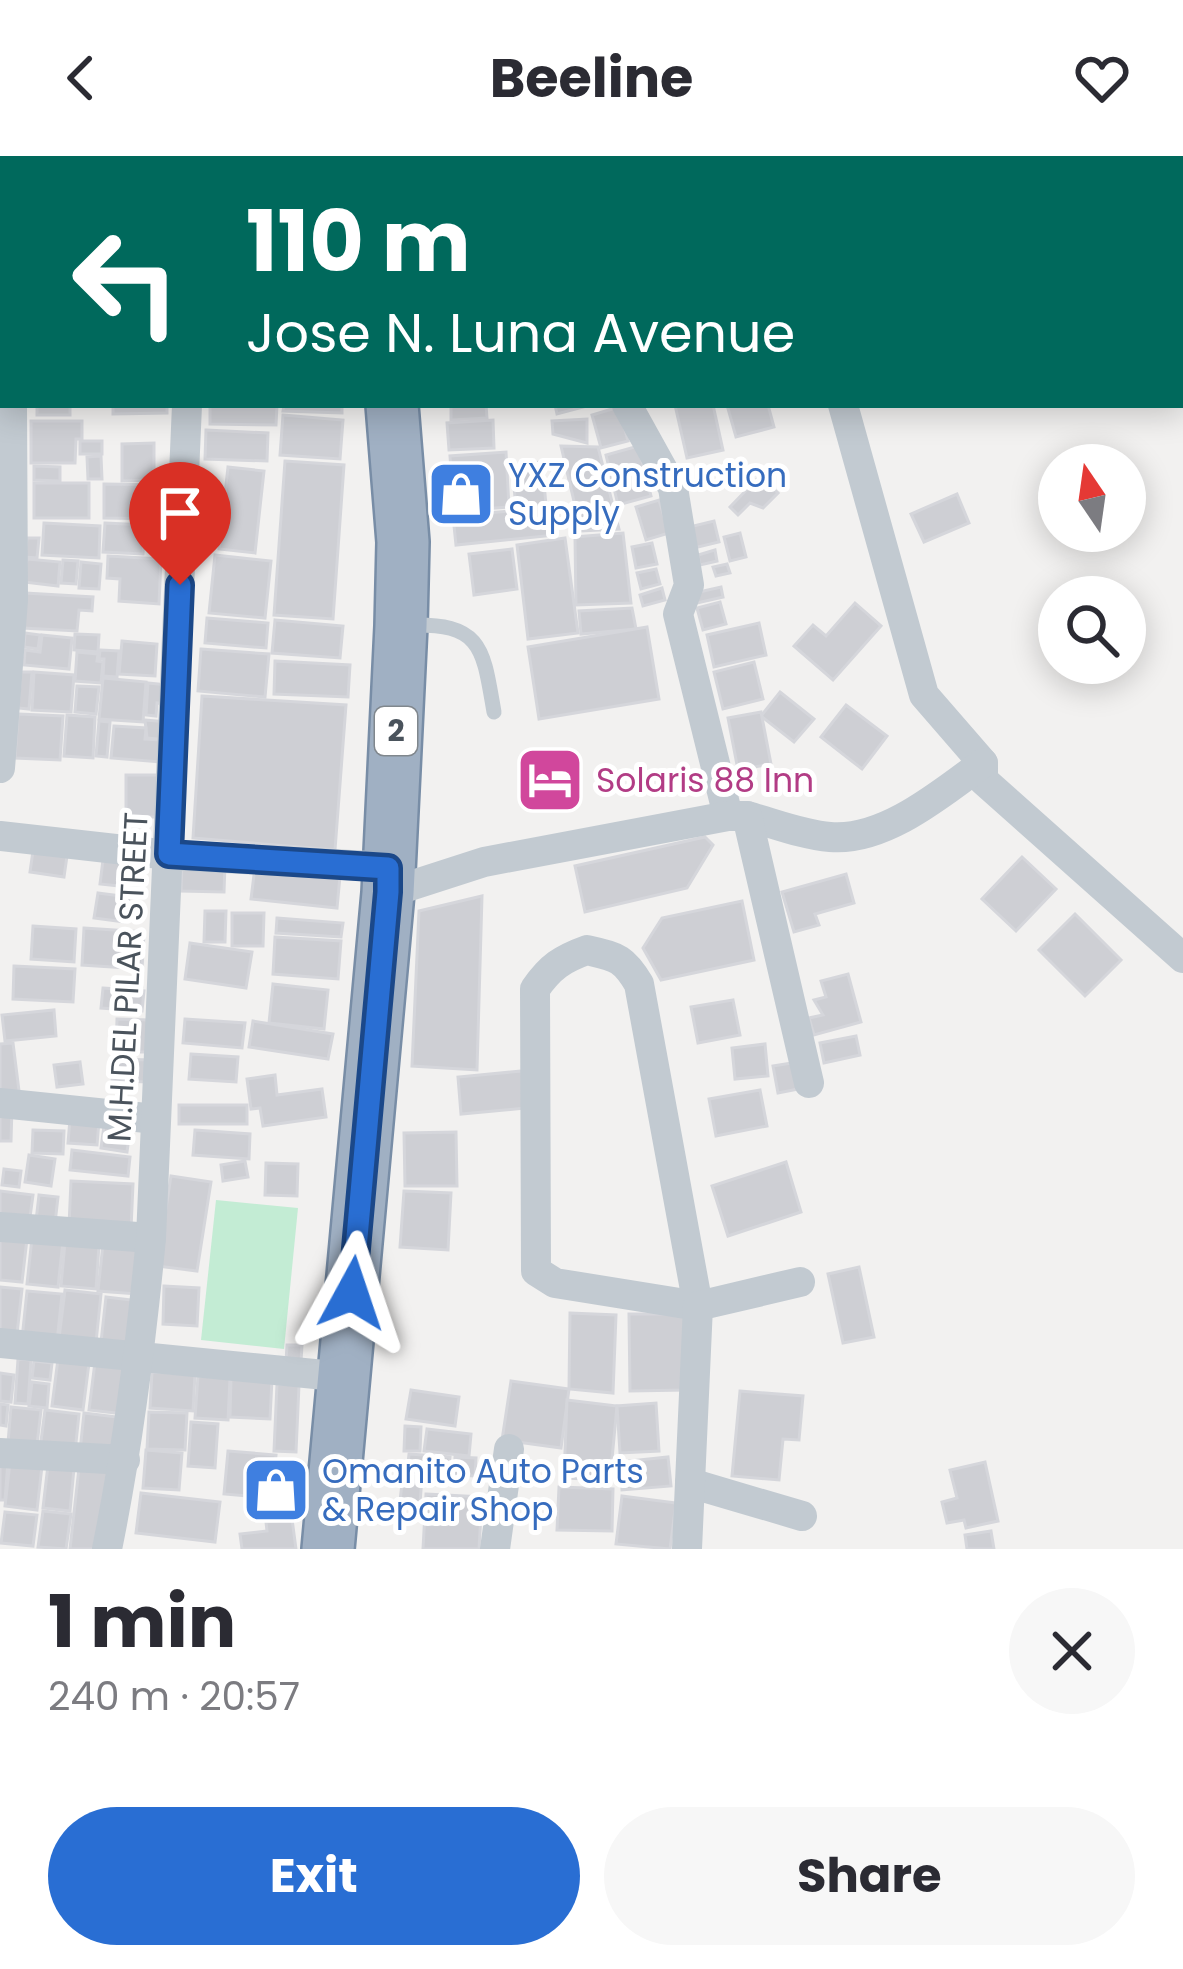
<!DOCTYPE html>
<meta charset="utf-8">
<style>
body{margin:0;font-family:Poppins,sans-serif;background:#f7f7f7;color:#2b2b33;height:100vh;display:flex;flex-direction:column;font-size:45px;white-space:nowrap}
*{box-sizing:border-box;margin:0}
p{font-size:39px;color:#7c7c81}
.icon{flex:none;width:66px;height:66px;fill:none;stroke:currentColor;stroke-width:2;stroke-linecap:round;stroke-linejoin:round}
.map{position:relative;height:1393px;overflow:hidden}
.details{display:flex;flex-direction:column;background:#fff;flex:1}
.details>*{flex:none}
.top-card{position:absolute;left:0px;top:0px;width:1185px;height:252px;box-shadow:0 6px 30px #0003;background:#00695c;color:#fff;overflow:hidden}
.needle{width:78px;rotate:347deg}
.fabs{position:absolute;left:1038px;top:288px;display:grid;gap:24px}
.fabs a{display:grid;place-items:center;width:108px;height:108px;border-radius:50%;background:#fff;box-shadow:0 6px 30px #0003;font-size:60px}
.pin{position:absolute;display:grid;place-items:center;width:102px;height:102px;color:#fff;margin:-123px -51px;border-radius:50% 50% 50% 0;rotate:-45deg;box-shadow:0 0 12px #0007}
.pin .icon{rotate:45deg}
.me{position:absolute;width:132px;margin:-66px;rotate:5deg;stroke-linejoin:round;filter:drop-shadow(0 0 9px #0008)}
.turn{display:flex;align-items:center;gap:42px;height:252px;padding:0 48px;font-size:54px}
.turn .icon{width:156px;height:156px;stroke-width:2.5}
.turn b{display:block;font-size:84px;line-height:102px}
.round{display:grid;place-items:center;flex:none;width:126px;height:126px;border-radius:63px;background:#f7f7f7}
.head{display:flex;align-items:center;justify-content:space-between;height:204px;padding:0 48px}
h1{font-size:72px;font-weight:700;line-height:90px}
.button{display:flex;gap:24px;margin-top:auto;padding:24px 48px}
.button a{flex:1;height:138px;border-radius:72px;background:#296ed3;color:#fff;font-size:48px;font-weight:700;line-height:138px;text-align:center}
.button a+a{background:#f7f7f7;color:#2b2b33}
header{display:flex;justify-content:space-between;align-items:center;height:156px;padding:0 48px;background:#fff;font-size:54px;font-weight:700}
.map>svg:first-child{display:block}
.green{fill:#c3ecd4}
.building{fill:#cecfd4;stroke:#d5d6db;stroke-width:3}
.lines{fill:none;stroke-linecap:round;stroke-linejoin:round}
.trunk-casing{stroke:#788da6;stroke-width:56}
.service{stroke:#c2cad1;stroke-width:15}
.minor{stroke:#c2cad1;stroke-width:30}
.trunk{stroke:#a0b0c3;stroke-width:51}
.route-casing{stroke:#1b4889;stroke-width:30}
.route{stroke:#296ed3;stroke-width:21}
.labels{text-anchor:middle;stroke-width:10;stroke-linejoin:round;paint-order:stroke}
.shield{fill:#fff;stroke:#80878d;stroke-width:3}
.shield-label{font-size:30px;font-weight:bold;fill:#4a535c}
.shop-label{font-size:33px;fill:#366cbe;stroke:#fff;text-anchor:start}
.hotel-label{font-size:33px;fill:#b23c85;stroke:#fff;text-anchor:start}
.street-label{font-size:33px;fill:#4a535c;stroke:#fff}
</style>
<header><svg class="icon" aria-label="back" viewBox="0 0 24 24"><path d="M15 5l-7 7 7 7"/></svg>Beeline<svg class="icon" aria-label="heart" viewBox="0 0 24 24"><path d="M12 20l-8-8c-3-5 5-10 8-4 3-6 11-1 8 4z"/></svg></header>
<div class="map">
<svg width="1183" height="1393" viewBox="0 0 1183 1393">
<rect width="100%" height="100%" fill="#f2f1f0"/>
<polygon class="green" points="216,1044 298,1052 284,1193 201,1184"/>
<g class="building">
<polygon points="253,0 302,0 302,3 254,3"/>
<rect x="419" y="0" width="87" height="3"/>
<rect x="37" y="249" width="33" height="10"/>
<polygon points="113,249 167,249 167,257 113,258"/>
<polygon points="210,249 277,249 276,269 210,268"/>
<polygon points="284,249 342,249 342,257 283,255"/>
<polygon points="451,249 486,249 487,262 451,264"/>
<polygon points="555,249 586,249 587,250 557,258"/>
<polygon points="675,249 713,249 723,294 687,302"/>
<polygon points="727,249 768,249 774,271 736,281"/>
<polygon points="619,251 628,285 601,292 592,259"/>
<polygon points="283,259 343,264 340,303 280,299"/>
<polygon points="587,263 587,287 553,278 552,265"/>
<polygon points="493,264 494,292 449,294 447,267"/>
<polygon points="31,265 82,265 82,283 76,283 75,307 31,307"/>
<polygon points="206,274 268,277 267,305 205,303"/>
<rect x="80" y="285" width="22" height="13"/>
<polygon points="154,287 154,324 122,325 122,288"/>
<polygon points="561,290 598,291 619,373 581,375"/>
<polygon points="638,290 651,340 618,349 606,299"/>
<polygon points="506,296 509,351 454,355 450,300"/>
<polygon points="101,300 102,323 88,323 87,301"/>
<polygon points="285,305 344,309 333,463 274,459"/>
<polygon points="542,306 546,349 516,352 512,309"/>
<polygon points="34,310 60,311 60,325 34,324"/>
<polygon points="228,311 264,315 255,397 219,393"/>
<polygon points="760,320 778,337 763,352 750,347 738,359 730,351"/>
<rect x="34" y="327" width="55" height="35"/>
<polygon points="104,328 168,329 167,363 104,362"/>
<polygon points="957,338 969,367 924,386 911,358"/>
<polygon points="659,344 669,377 646,384 636,351"/>
<polygon points="554,351 556,379 456,389 453,360"/>
<polygon points="714,365 719,386 694,392 689,371"/>
<polygon points="44,367 100,370 99,402 42,399"/>
<polygon points="105,367 145,369 143,398 103,396"/>
<polygon points="149,370 167,371 166,391 148,390"/>
<polygon points="623,377 631,447 576,449 575,381"/>
<polygon points="740,377 746,401 730,405 724,381"/>
<polygon points="27,382 39,382 37,402 25,401"/>
<polygon points="565,382 578,477 528,483 517,389"/>
<polygon points="652,387 657,408 636,412 632,391"/>
<polygon points="512,393 517,433 474,439 469,398"/>
<polygon points="715,394 717,405 700,409 698,399"/>
<polygon points="215,399 271,405 265,462 209,457"/>
<polygon points="108,400 161,403 159,448 119,445 120,423 107,422"/>
<polygon points="27,403 60,406 58,430 24,426"/>
<polygon points="63,404 78,405 76,428 61,427"/>
<polygon points="81,406 101,408 99,433 79,432"/>
<polygon points="727,408 730,417 716,420 713,411"/>
<polygon points="656,413 660,428 641,433 637,417"/>
<polygon points="721,431 723,441 697,447 695,437"/>
<polygon points="662,432 665,444 643,450 640,439"/>
<polygon points="25,437 93,441 92,455 79,454 77,475 23,472"/>
<polygon points="720,446 726,468 703,474 697,452"/>
<polygon points="855,447 881,470 833,524 794,490 813,469 826,480"/>
<polygon points="632,452 636,473 581,478 579,455"/>
<polygon points="207,462 268,467 266,492 205,487"/>
<polygon points="275,464 343,470 340,502 272,497"/>
<polygon points="759,467 766,499 714,511 707,479"/>
<polygon points="647,471 659,543 539,563 528,491"/>
<polygon points="25,477 40,479 38,493 24,491"/>
<polygon points="75,478 99,479 98,496 74,494"/>
<polygon points="42,479 72,482 69,513 24,509 25,494 40,496"/>
<polygon points="122,485 157,488 155,520 119,518"/>
<polygon points="201,493 269,498 265,541 198,535"/>
<polygon points="100,494 119,495 117,521 103,520 104,503 99,503"/>
<polygon points="77,496 98,498 97,505 103,506 101,527 75,525"/>
<polygon points="275,505 350,509 348,541 274,538"/>
<polygon points="754,506 763,543 723,553 714,516"/>
<polygon points="21,516 32,516 29,553 18,552"/>
<polygon points="34,516 74,519 71,556 32,554"/>
<polygon points="103,522 146,526 143,566 99,563"/>
<polygon points="148,527 169,529 167,548 157,547 156,560 146,559"/>
<polygon points="77,530 99,531 96,558 75,556"/>
<polygon points="780,536 814,563 794,586 761,560"/>
<polygon points="202,540 346,549 335,694 193,682"/>
<polygon points="846,549 887,580 862,613 821,581"/>
<polygon points="761,556 771,608 738,614 728,562"/>
<polygon points="18,558 63,560 60,604 15,602"/>
<polygon points="67,559 95,561 93,602 64,600"/>
<polygon points="145,564 169,566 167,584 147,582"/>
<polygon points="99,565 110,566 107,601 96,600"/>
<polygon points="114,570 146,572 145,583 162,584 160,606 111,602"/>
<polygon points="126,619 167,619 168,661 126,661"/>
<polygon points="705,681 713,689 687,732 585,756 575,710"/>
<polygon points="33,695 67,700 64,721 30,716"/>
<polygon points="104,696 142,701 138,732 100,728"/>
<polygon points="1022,701 1056,733 1016,775 982,743"/>
<polygon points="182,706 225,708 224,736 181,735"/>
<polygon points="255,711 340,720 337,752 251,743"/>
<polygon points="846,718 854,747 815,758 819,769 794,776 782,736"/>
<polygon points="98,737 129,741 125,766 94,762"/>
<polygon points="482,740 477,914 412,910 419,755"/>
<polygon points="742,745 754,804 661,824 643,792 662,762"/>
<polygon points="205,755 226,755 225,786 204,786"/>
<polygon points="232,757 264,757 263,790 232,790"/>
<polygon points="1075,758 1121,804 1085,840 1039,794"/>
<polygon points="277,762 343,767 341,781 276,777"/>
<polygon points="33,770 76,773 74,806 31,803"/>
<polygon points="84,772 144,776 142,813 82,809"/>
<polygon points="275,781 341,785 338,823 273,818"/>
<polygon points="190,787 252,796 246,832 185,823"/>
<polygon points="14,810 75,813 73,846 13,843"/>
<polygon points="848,818 861,866 814,879 809,862 823,859 814,844 826,841 821,825"/>
<polygon points="273,828 328,834 324,873 269,867"/>
<polygon points="103,832 144,835 142,855 101,852"/>
<polygon points="733,844 740,879 698,887 691,851"/>
<polygon points="54,854 56,880 5,885 2,859"/>
<polygon points="117,863 149,864 148,896 116,896"/>
<polygon points="185,863 245,867 242,892 183,887"/>
<polygon points="253,865 333,878 328,903 249,891"/>
<polygon points="856,880 860,899 824,907 820,887"/>
<polygon points="13,887 19,935 0,937 0,888"/>
<polygon points="765,888 768,920 735,923 732,892"/>
<polygon points="191,898 238,901 236,926 189,923"/>
<polygon points="113,903 152,904 151,926 112,925"/>
<polygon points="80,906 83,928 57,931 54,909"/>
<polygon points="798,906 803,932 778,937 773,910"/>
<polygon points="522,915 526,952 461,958 458,921"/>
<polygon points="275,919 277,939 322,933 326,961 263,970 260,952 251,953 247,923"/>
<polygon points="760,934 767,970 716,980 709,943"/>
<rect x="179" y="949" width="68" height="19"/>
<polygon points="0,951 12,951 11,985 0,985"/>
<polygon points="70,963 99,965 97,989 68,987"/>
<polygon points="104,970 130,974 127,996 101,992"/>
<polygon points="33,974 64,975 63,998 32,997"/>
<polygon points="195,974 250,978 249,1003 193,999"/>
<polygon points="456,976 457,1030 405,1030 404,977"/>
<polygon points="72,994 130,1001 128,1020 70,1014"/>
<polygon points="29,999 55,1003 51,1030 25,1026"/>
<polygon points="245,1005 248,1021 223,1025 221,1009"/>
<polygon points="786,1006 801,1056 728,1080 712,1030"/>
<polygon points="266,1007 298,1008 297,1040 265,1039"/>
<polygon points="4,1013 21,1015 19,1031 2,1029"/>
<polygon points="171,1020 211,1026 197,1115 157,1110"/>
<polygon points="71,1025 133,1028 131,1073 69,1070"/>
<polygon points="0,1035 33,1039 30,1061 0,1058"/>
<polygon points="404,1035 451,1037 448,1094 400,1091"/>
<polygon points="39,1039 58,1041 55,1067 36,1065"/>
<polygon points="0,1080 27,1083 22,1126 0,1124"/>
<polygon points="32,1082 63,1085 58,1131 27,1128"/>
<polygon points="65,1086 99,1089 96,1133 61,1130"/>
<polygon points="103,1088 141,1093 137,1138 98,1135"/>
<polygon points="859,1111 874,1181 843,1187 828,1118"/>
<polygon points="164,1130 199,1132 197,1170 163,1168"/>
<polygon points="0,1131 22,1133 17,1178 0,1176"/>
<polygon points="65,1134 101,1138 96,1186 59,1182"/>
<polygon points="27,1135 62,1138 57,1186 22,1183"/>
<polygon points="106,1141 140,1145 135,1190 101,1186"/>
<polygon points="570,1157 616,1159 613,1237 569,1233"/>
<polygon points="629,1158 685,1158 686,1234 630,1235"/>
<polygon points="287,1189 302,1189 301,1206 286,1206"/>
<polygon points="18,1203 31,1204 28,1248 15,1247"/>
<polygon points="58,1203 89,1207 83,1254 52,1250"/>
<polygon points="34,1205 52,1207 50,1224 32,1222"/>
<polygon points="95,1206 132,1211 125,1258 89,1254"/>
<polygon points="152,1216 195,1218 193,1255 150,1252"/>
<polygon points="0,1217 14,1219 11,1246 0,1245"/>
<polygon points="198,1220 230,1222 228,1264 195,1262"/>
<polygon points="231,1222 272,1223 270,1263 230,1261"/>
<polygon points="511,1225 569,1233 561,1292 502,1284"/>
<polygon points="32,1226 49,1228 47,1252 29,1250"/>
<polygon points="277,1228 299,1229 296,1296 274,1295"/>
<polygon points="411,1234 459,1241 455,1270 406,1263"/>
<polygon points="740,1235 803,1240 799,1284 783,1283 779,1324 732,1320"/>
<polygon points="567,1244 617,1250 610,1324 564,1322"/>
<polygon points="656,1247 659,1295 620,1297 617,1250"/>
<polygon points="0,1248 8,1249 6,1270 0,1269"/>
<polygon points="11,1251 41,1254 37,1289 8,1287"/>
<polygon points="45,1254 79,1258 75,1296 40,1293"/>
<polygon points="149,1256 187,1257 185,1294 147,1293"/>
<polygon points="84,1257 125,1262 120,1300 80,1295"/>
<polygon points="191,1266 218,1268 215,1312 188,1310"/>
<polygon points="405,1270 421,1271 420,1295 404,1295"/>
<polygon points="427,1273 471,1278 469,1300 424,1295"/>
<polygon points="146,1294 182,1297 179,1334 143,1332"/>
<polygon points="228,1295 276,1299 272,1342 224,1338"/>
<polygon points="409,1298 450,1301 448,1320 407,1316"/>
<polygon points="455,1301 476,1302 475,1320 454,1319"/>
<polygon points="668,1301 671,1330 622,1334 620,1306"/>
<polygon points="0,1304 8,1305 5,1344 0,1344"/>
<polygon points="10,1306 42,1310 37,1354 5,1350"/>
<polygon points="985,1306 998,1365 966,1372 964,1364 947,1367 942,1346 957,1342 950,1314"/>
<polygon points="48,1309 74,1312 70,1355 43,1352"/>
<polygon points="79,1312 110,1316 102,1393 70,1393"/>
<polygon points="403,1319 422,1321 420,1347 400,1345"/>
<polygon points="559,1331 613,1333 612,1375 557,1374"/>
<polygon points="141,1337 220,1346 215,1386 136,1377"/>
<polygon points="426,1338 482,1341 479,1393 423,1393"/>
<polygon points="622,1340 676,1347 670,1393 616,1388"/>
<polygon points="43,1355 71,1358 66,1393 38,1391"/>
<polygon points="5,1356 37,1359 33,1390 1,1387"/>
<polygon points="292,1363 296,1393 242,1393 240,1378 267,1375 266,1366"/>
<polygon points="991,1375 994,1393 967,1393 965,1379"/>
</g>
<g class="lines">
<defs>
<g id="trunk">
<polyline points="356,0 356,3"/>
<polyline points="328,1393 388,737 401,470 403,386 392,249"/>
</g>
</defs>
<use href="#trunk" class="trunk-casing"/>
<path class="service" d="M410,469C483,467 483,493 494,556"/>
<g class="minor">
<polyline points="164,0 165,3"/>
<polyline points="573,0 574,3"/>
<polyline points="773,0 774,3"/>
<polyline points="0,87 3,109"/>
<polyline points="627,249 673,332 689,429 678,458 728,660"/>
<polyline points="843,249 924,539 983,607 983,624 1183,802"/>
<polyline points="0,612 13,444 12,249"/>
<path d="M747,660C773,667 803,679 830,681C884,686 942,637 983,607"/>
<polyline points="0,680 169,699 388,711"/>
<polyline points="388,737 484,706 728,660 747,660 809,927"/>
<path d="M587,794C616,801 623,801 639,828L698,1150L555,1127L536,1115L535,833C550,811 562,803 587,794Z"/>
<polyline points="0,947 156,963"/>
<polyline points="0,1071 151,1082"/>
<polyline points="0,1187 345,1221"/>
<polyline points="0,1297 125,1304"/>
<polyline points="690,1327 802,1360"/>
<path d="M107,1393C128,1290 141,1187 151,1082L187,249"/>
<polyline points="495,1393 509,1293"/>
<polyline points="687,1393 698,1150 800,1126"/>
</g>
<use href="#trunk" class="trunk"/>
</g>
<g class="lines">
<defs>
<polyline id="route" points="180,429 169,698 388,712 388,736 352,1137"/>
</defs>
<use href="#route" class="route-casing"/>
<use href="#route" class="route"/>
</g>
<defs>
<symbol id="shop-square" viewBox="-11 -11 22 22"><rect x="-9" y="-9" width="18" height="18" rx="4" fill="#3f7fe0" stroke="#fff"/><path d="M-5-2.5h2.3a2.7 3.5 0 0 1 5.4 0H5L5.5 6h-11ZM-1.5-2.5h3a1.5 2.3 0 0 0-3 0Z" fill="#fff"/></symbol>
<symbol id="hotel-square" viewBox="-11 -11 22 22"><rect x="-9" y="-9" width="18" height="18" rx="4" fill="#d1479c" stroke="#fff"/><path d="M-6-4.5h1.5V1H6V5H4.5V3h-9V5H-6ZM-4 0a1.8 1.8 0 1 1 3.6 0ZM.5 0V-2.5h3Q6-2.5 6 0Z" fill="#fff"/></symbol>
</defs>
<g fill-rule="evenodd">
<use href="#shop-square" x="423" y="300" width="76" height="76"/>
<use href="#hotel-square" x="512" y="586" width="76" height="76"/>
<use href="#shop-square" x="238" y="1296" width="76" height="76"/>
</g>
<g class="labels">
<rect class="shield" x="375" y="551" width="42" height="48" rx="9"/>
<g class="shield-label">
<text x="396" y="585">2</text>
</g>
<g class="shop-label">
<text x="508" y="331">YXZ Construction<tspan x="508" dy="38">Supply</tspan></text>
<text x="322" y="1327">Omanito Auto Parts<tspan x="322" dy="38">&amp; Repair Shop</tspan></text>
</g>
<g class="hotel-label">
<text x="596" y="636">Solaris 88 Inn</text>
</g>
<g class="street-label">
<text transform="translate(127 821) rotate(-87)" y="12">M.H.DEL PILAR STREET</text>
</g>
</g>
</svg>
<div class="fabs">
<a><svg class="needle" viewBox="-14 -14 28 28"><path d="M0-13l5 13h-10z" fill="#e53935"/><path d="M0 13l5-13h-10z" fill="#7c7c81"/></svg></a>
<a><svg class="icon" aria-label="search" viewBox="0 0 24 24"><circle cx="10" cy="10" r="6"/><path d="M15 15l6 6"/></svg></a>
</div>
<div class="pin" style="left:180px;top:429px;background:#d93025"><svg class="icon" aria-label="arrive" viewBox="0 0 24 24"><path d="M6 21V4h12l-3 4 3 4H6"/></svg></div>
<svg class="me" style="left:352px;top:1137px" viewBox="-20 -20 40 40"><path d="M0-17L14 15 0 8-14 15z" fill="#296ed3" stroke="#fff" stroke-width="4"/></svg>
<div class="top-card">
<div class="turn"><svg class="icon" aria-label="left" viewBox="0 0 24 24"><path d="M17 20v-9H6M10 6l-5 5 5 5"/></svg><div><b>110 m</b>Jose N. Luna Avenue</div></div>
</div>
</div>
<section class="details">
<div class="head"><div><h1>1 min</h1><p>240 m · 20:57</p></div><a class="round"><svg class="icon" aria-label="close" viewBox="0 0 24 24"><path d="M6 6l12 12M18 6L6 18"/></svg></a></div>
<div class="button"><a>Exit</a><a>Share</a></div>
</section>
